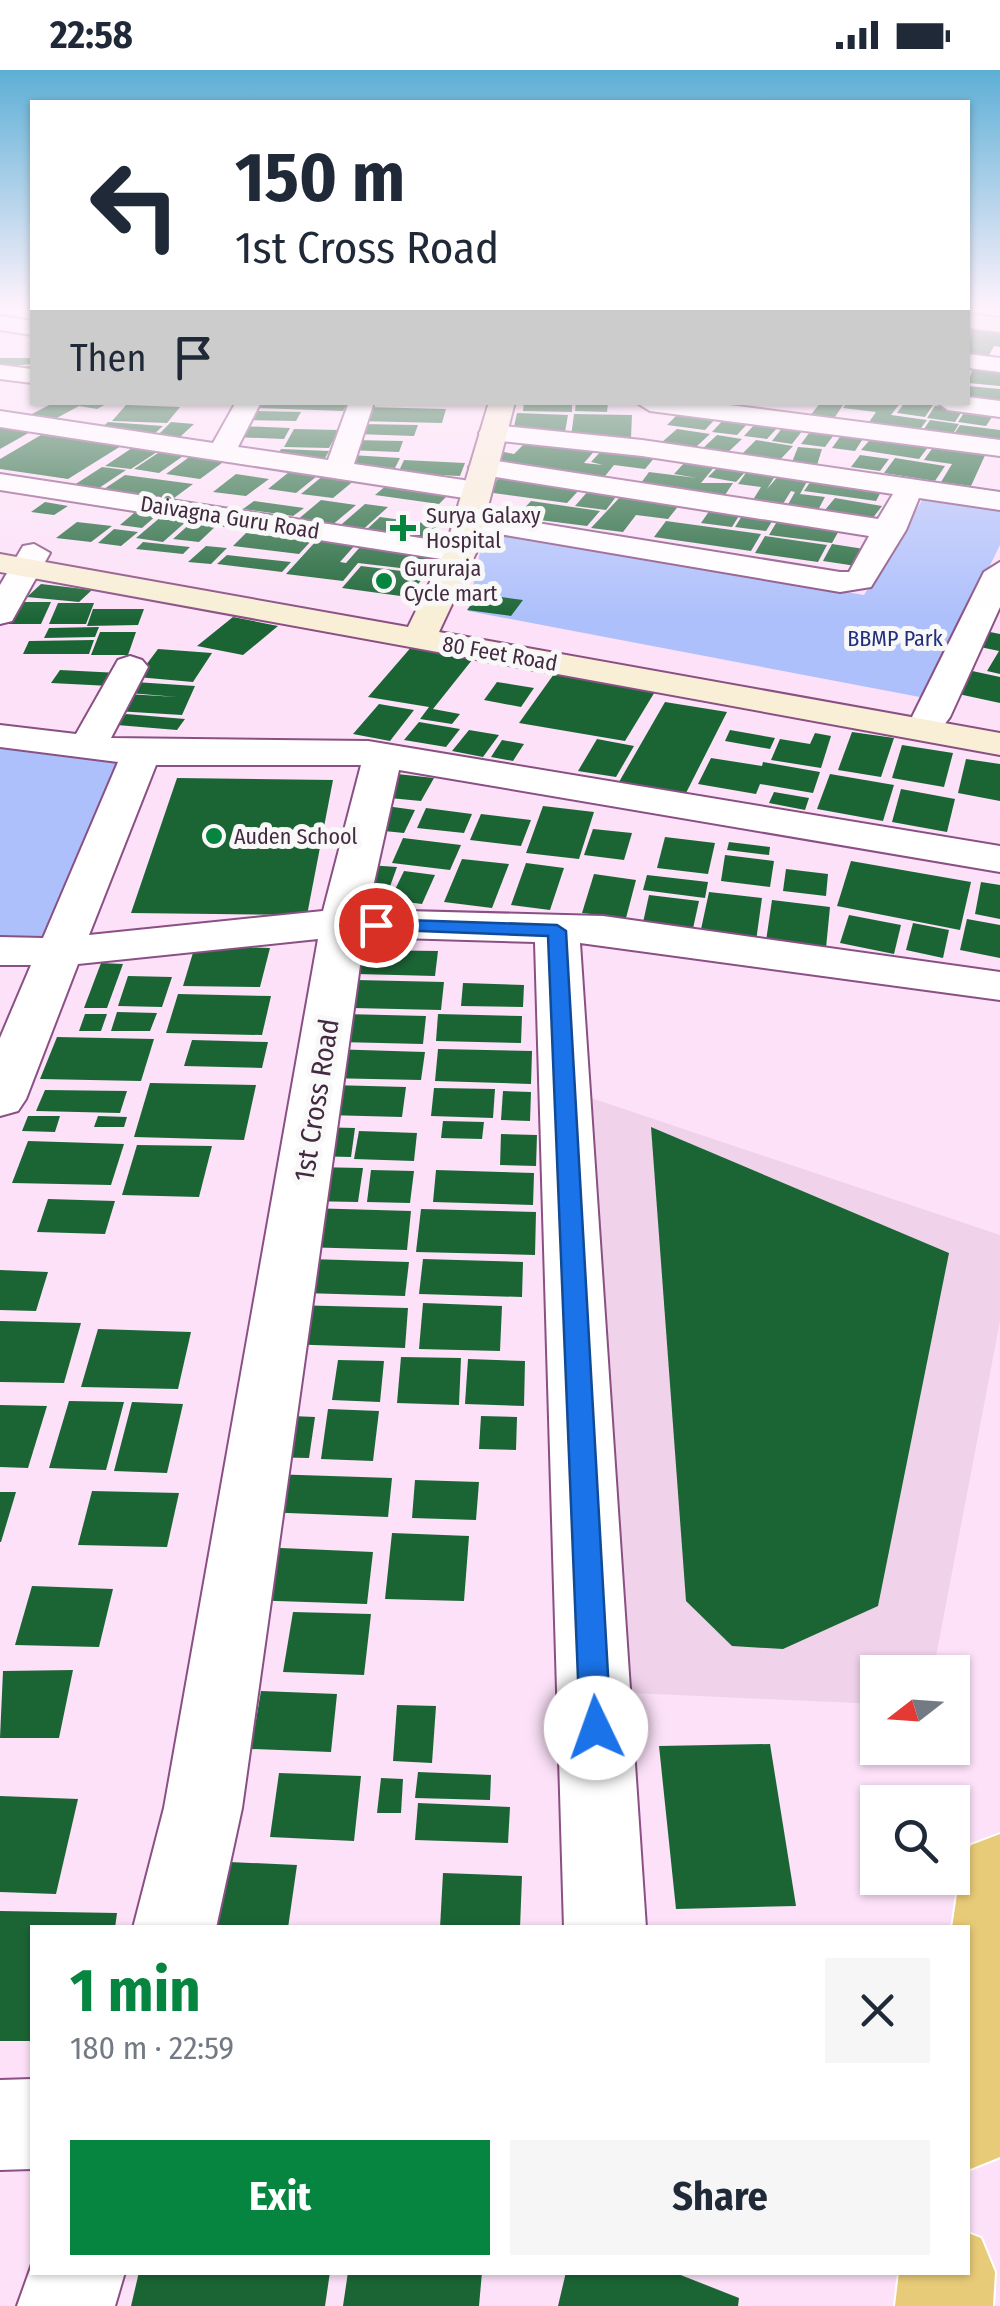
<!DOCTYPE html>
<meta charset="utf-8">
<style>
body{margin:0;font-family:"Fira Sans Condensed",sans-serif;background:#f6f6f7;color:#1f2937;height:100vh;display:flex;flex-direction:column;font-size:38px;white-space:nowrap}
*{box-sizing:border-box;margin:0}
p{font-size:32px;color:#747a83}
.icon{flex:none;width:55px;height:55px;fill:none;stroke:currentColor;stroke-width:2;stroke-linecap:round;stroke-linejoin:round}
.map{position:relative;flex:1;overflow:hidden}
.sheet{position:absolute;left:30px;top:1855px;width:940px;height:350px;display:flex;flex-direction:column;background:#fff;border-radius:0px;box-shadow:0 2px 8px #0004}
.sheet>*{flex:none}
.top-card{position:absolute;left:30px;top:30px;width:940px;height:305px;border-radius:0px;box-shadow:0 2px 8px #0004;background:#fff;color:#1f2937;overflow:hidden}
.needle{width:65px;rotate:253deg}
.fabs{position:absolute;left:860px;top:1585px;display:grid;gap:20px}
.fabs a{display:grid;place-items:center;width:110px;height:110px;border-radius:0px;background:#fff;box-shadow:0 2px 8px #0004;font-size:50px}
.pin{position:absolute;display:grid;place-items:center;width:85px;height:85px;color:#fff;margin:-42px;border:5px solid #fff;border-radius:50%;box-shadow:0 2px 10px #0007}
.me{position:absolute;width:110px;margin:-55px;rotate:357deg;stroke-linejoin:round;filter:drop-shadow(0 0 8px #0008)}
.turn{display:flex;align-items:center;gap:35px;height:210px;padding:0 40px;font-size:45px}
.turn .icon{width:130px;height:130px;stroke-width:2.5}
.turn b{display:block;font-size:70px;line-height:85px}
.then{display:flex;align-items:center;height:95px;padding:0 40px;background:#0003;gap:20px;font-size:38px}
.round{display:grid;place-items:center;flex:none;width:105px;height:105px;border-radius:0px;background:#f6f6f7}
.summary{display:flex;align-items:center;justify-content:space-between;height:170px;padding:0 40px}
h1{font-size:60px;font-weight:700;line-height:75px;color:#068540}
.action{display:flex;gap:20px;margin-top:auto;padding:20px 40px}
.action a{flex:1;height:115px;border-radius:0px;background:#068540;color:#fff;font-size:40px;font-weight:700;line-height:115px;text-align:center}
.action a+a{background:#f6f6f7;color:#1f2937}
.status{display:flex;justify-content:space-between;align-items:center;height:70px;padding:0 50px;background:#fff;direction:ltr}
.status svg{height:28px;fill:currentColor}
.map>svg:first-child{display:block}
.built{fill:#f0d2eb}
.green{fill:#adc0fb}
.building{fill:#1b6535}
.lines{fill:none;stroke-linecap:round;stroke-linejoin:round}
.street-casing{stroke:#8a5084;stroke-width:4}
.secondary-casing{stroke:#8a5084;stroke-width:4}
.highway-casing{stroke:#fff;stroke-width:4}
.street{fill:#fff;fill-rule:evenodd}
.secondary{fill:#f8efd6;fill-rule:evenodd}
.highway{fill:#e8cb78;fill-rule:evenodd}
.route{fill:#1a73e8;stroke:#114b97;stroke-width:2.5}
.poi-dot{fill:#068540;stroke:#f8f8f8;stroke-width:4}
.labels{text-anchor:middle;stroke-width:10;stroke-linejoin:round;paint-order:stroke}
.far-poi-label{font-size:22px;fill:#442a41;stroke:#f8f8f8;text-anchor:start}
.far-street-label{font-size:22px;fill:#442a41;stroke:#f8f8f8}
.far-park-label{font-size:22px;fill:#222e7e;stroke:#f8f8f8}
.street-label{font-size:28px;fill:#442a41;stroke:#f8f8f8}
</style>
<div class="status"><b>22:58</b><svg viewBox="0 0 49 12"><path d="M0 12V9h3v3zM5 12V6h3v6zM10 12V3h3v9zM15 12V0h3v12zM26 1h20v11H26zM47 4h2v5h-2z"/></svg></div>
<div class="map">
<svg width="1000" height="2236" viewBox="0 0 1000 2236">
<rect width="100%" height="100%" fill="#fce1f8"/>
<polygon class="built" points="588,1027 1000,1165 1000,1251 933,1602 878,1602 877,1634 610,1622"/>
<g class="green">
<polygon points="924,427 1000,438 1000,475 925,628 468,541 484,462 864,525"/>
<polygon points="0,678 125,691 52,869 0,869"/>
</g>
<g class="building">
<polygon points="971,260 1000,263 1000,277 994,276 987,289 968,287"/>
<polygon points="0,288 32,288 32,294 0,297"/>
<polygon points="974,295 1000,298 1000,316 968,313"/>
<polygon points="968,316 1000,319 1000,334 968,330"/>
<polygon points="110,332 97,339 79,336 53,350 28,346 53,333"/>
<polygon points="260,332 348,332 343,341 256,338"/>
<polygon points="524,332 572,332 572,342 523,341"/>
<polygon points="576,332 608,333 607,342 575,341"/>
<polygon points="821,332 845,332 833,350 809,347"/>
<polygon points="847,332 901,332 891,345 927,350 918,362 867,355 876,342 843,338"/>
<polygon points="905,332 911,332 933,335 925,347 897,343"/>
<polygon points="126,335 180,337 167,353 112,351"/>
<polygon points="935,336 963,340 955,352 927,348"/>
<polygon points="364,337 446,339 442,353 358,351"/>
<polygon points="251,341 301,342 296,351 246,350"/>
<polygon points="681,341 718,346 705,360 667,355"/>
<polygon points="965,341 994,344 986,356 958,352"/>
<polygon points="517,343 568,345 565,362 513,361"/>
<polygon points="574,344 632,345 631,368 571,367"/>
<polygon points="725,348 750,351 737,365 712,362"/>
<polygon points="930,350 959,354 951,367 922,362"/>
<polygon points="108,352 163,356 153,365 98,361"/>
<polygon points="171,352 194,354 180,367 157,366"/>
<polygon points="0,354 32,361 0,379"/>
<polygon points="361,354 418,355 414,366 357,364"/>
<polygon points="755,354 778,357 767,369 744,366"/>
<polygon points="960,355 1000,360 1000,374 952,367"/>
<polygon points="240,356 290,358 284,369 234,367"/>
<polygon points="783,357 803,360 792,374 772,371"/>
<polygon points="294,359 339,360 329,378 284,377"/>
<polygon points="677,359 710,364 696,377 662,372"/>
<polygon points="812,359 836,362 825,377 801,374"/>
<polygon points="842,364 864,367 855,381 832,378"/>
<polygon points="875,364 932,372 919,389 861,380"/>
<polygon points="41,365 121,376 68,409 0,399 0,389"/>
<polygon points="717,365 742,369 726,384 701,380"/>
<polygon points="352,370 403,371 399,382 347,380"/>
<polygon points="528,370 597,378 584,393 603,395 591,392 603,379 656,386 645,399 614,395 601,411 490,396 504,382 514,384"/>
<polygon points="756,370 793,376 777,393 739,387"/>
<polygon points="936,373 987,381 971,416 941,412 952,394 924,390"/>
<polygon points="798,377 822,379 817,395 792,392"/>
<polygon points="132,378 157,382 131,399 105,396"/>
<polygon points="281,379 329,381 325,388 277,386"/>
<polygon points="161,381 186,384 159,403 134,399"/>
<polygon points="192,385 226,390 200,409 166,404"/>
<polygon points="351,385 400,388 395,398 345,395"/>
<polygon points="860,385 889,389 880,401 851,397"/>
<polygon points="895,388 945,396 935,411 884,403"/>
<polygon points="404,390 465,393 460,406 398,403"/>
<polygon points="686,391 716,395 701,413 733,413 723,428 638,417 649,402 697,408 674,404"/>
<polygon points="102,397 126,400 96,420 71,417"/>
<polygon points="718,397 746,401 736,412 708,407"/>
<polygon points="294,398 322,402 296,423 268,419"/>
<polygon points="748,400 777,403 767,419 780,404 809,408 800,424 825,427 817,442 786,438 795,422 791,421 781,437 751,433 761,417 738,414"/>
<polygon points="236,404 269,409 246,426 213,422"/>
<polygon points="125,405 193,414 170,431 101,421"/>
<polygon points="324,405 356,409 333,428 301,424"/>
<polygon points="500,407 581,418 567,433 486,422"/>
<polygon points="813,408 883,418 876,431 804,421"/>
<polygon points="388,414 451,422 439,434 375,425"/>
<polygon points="589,420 618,424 606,440 575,436"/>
<polygon points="621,426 680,434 668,449 636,445 623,462 591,458"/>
<polygon points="835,428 882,436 872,449 824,441"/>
<polygon points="321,430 356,435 331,456 296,451"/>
<polygon points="254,431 304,438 293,446 243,439"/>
<polygon points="531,431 600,441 587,456 516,447"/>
<polygon points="45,432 68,436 54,445 31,442"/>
<polygon points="365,434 388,437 359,463 335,460"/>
<polygon points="712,437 742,441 732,457 701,453"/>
<polygon points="745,441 776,445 766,461 735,457"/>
<polygon points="134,443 157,445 142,458 120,455"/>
<polygon points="162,446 189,449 163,472 136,468"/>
<polygon points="380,447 438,455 424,469 365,461"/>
<polygon points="779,448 841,457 832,473 769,465"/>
<polygon points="666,451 761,464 751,481 654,467"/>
<polygon points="77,452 112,456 91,472 56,468"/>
<polygon points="192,452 217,455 199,472 173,469"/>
<polygon points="114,459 138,462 121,476 98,473"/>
<polygon points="246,463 311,471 299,484 233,476"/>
<polygon points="765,466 827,475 818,492 755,483"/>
<polygon points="317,470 356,474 340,492 346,493 361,476 430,484 417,500 358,493 343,511 286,504"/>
<polygon points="143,472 190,477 183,484 136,479"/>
<polygon points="832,474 864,479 856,496 823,491"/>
<polygon points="206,476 227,478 211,494 188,492"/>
<polygon points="227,485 291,492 282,502 217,494"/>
<polygon points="361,496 426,504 408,527 342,518"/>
<polygon points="41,514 92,520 79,532 27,527"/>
<polygon points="480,524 523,530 511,546 467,540"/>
<polygon points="14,532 51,532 41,554 3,554"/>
<polygon points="58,533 94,533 86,554 49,554"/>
<polygon points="93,539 144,539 138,555 87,556"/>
<polygon points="233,547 278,556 243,585 197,576"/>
<polygon points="99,557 95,567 44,568 49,558"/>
<polygon points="975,559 1000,564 1000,604 987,601 999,581 966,574"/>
<polygon points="100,562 136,562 128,585 91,585"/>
<polygon points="94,570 89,584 23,584 29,571"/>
<polygon points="413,575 476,585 433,639 460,644 452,654 420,649 429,637 368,627"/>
<polygon points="158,579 212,583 193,612 137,607"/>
<polygon points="963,599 1000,607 1000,633 949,622"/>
<polygon points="60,600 119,603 110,616 51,613"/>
<polygon points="554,604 656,620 625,671 519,653"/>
<polygon points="135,612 195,616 182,645 116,641 127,624 177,627 129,623"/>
<polygon points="497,612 534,618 521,637 484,630"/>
<polygon points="665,632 727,642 686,723 619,712"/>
<polygon points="379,634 414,640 390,671 353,664"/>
<polygon points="126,644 185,649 177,660 117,655"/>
<polygon points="419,652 460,659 446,677 404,670"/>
<polygon points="469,660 499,665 483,687 452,681"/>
<polygon points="730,660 775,668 770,679 725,671"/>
<polygon points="852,662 894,668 881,707 838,700"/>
<polygon points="815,663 831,666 821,698 771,690 780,669 810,674"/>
<polygon points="597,669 634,676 616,707 578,701"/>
<polygon points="502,670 524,674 513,691 491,687"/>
<polygon points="902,675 953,683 944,717 892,708"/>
<polygon points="711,688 762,696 763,692 820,702 813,723 760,714 756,724 698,714"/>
<polygon points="966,689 1000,694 1000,731 958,723"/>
<polygon points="388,703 434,708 421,731 379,727"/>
<polygon points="830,704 894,715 883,751 817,739"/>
<polygon points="177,708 333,710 307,845 131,843"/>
<polygon points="901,719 955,729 947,762 892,752"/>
<polygon points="774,722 809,728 805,740 769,733"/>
<polygon points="386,736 415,740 404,763 374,760"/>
<polygon points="543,736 594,742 579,789 526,783"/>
<polygon points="426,738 472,744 464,763 417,758"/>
<polygon points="481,744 531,750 521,776 470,770"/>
<polygon points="593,759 632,763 624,790 584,785"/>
<polygon points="665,767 715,773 708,804 657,798"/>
<polygon points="403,768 461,775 450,800 392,793"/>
<polygon points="729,772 770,777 769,785 727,780"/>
<polygon points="725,785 774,791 770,817 721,811"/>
<polygon points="462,789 509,794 492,838 444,832"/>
<polygon points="851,791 971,812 960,860 837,836"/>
<polygon points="526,793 564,798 550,840 511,835"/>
<polygon points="368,795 397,797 384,833 354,830"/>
<polygon points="786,799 828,804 826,826 783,821"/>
<polygon points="404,801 435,805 422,834 390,830"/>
<polygon points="594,804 636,810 626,848 582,843"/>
<polygon points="647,805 708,812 705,828 643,820"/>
<polygon points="981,812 1000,815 1000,849 975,844"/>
<polygon points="709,822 762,828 756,871 700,864"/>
<polygon points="649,825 699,831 692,863 642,857"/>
<polygon points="772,830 830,837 826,878 766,871"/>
<polygon points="849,845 901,855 894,884 840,873"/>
<polygon points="967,849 1000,855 1000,888 960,880"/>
<polygon points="913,853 949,860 943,888 906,880"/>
<polygon points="195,876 270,878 260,917 183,916"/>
<polygon points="361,880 438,881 435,906 357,904"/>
<polygon points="101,893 123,894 107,938 84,938"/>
<polygon points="128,906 172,907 162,937 118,936"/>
<polygon points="357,910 444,912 441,940 353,938"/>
<polygon points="463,913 524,915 523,937 461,936"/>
<polygon points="178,924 271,926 262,965 166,963"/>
<polygon points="117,942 157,943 150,961 111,961"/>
<polygon points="85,944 107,944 101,961 79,961"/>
<polygon points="344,944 426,946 423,974 339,972"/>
<polygon points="438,944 522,946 521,973 436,971"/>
<polygon points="57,967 154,969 141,1011 40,1009"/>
<polygon points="192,970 268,972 262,998 184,996"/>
<polygon points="329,979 425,982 421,1010 324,1008"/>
<polygon points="438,979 532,981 531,1014 435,1011"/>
<polygon points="150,1013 256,1015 244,1070 134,1067"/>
<polygon points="331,1015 406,1017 402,1047 326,1045"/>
<polygon points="434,1018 495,1019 493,1048 431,1046"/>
<polygon points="45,1020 127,1021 120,1043 36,1041"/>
<polygon points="503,1021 531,1022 530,1051 501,1050"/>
<polygon points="28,1046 60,1046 55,1062 22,1061"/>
<polygon points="98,1046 127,1047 124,1057 94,1057"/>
<polygon points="443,1051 484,1052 482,1069 441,1068"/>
<polygon points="314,1057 355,1058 351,1087 308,1086"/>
<polygon points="651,1057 949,1183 878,1536 783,1579 732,1576 686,1531"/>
<polygon points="359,1061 417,1063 414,1091 354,1089"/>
<polygon points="501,1064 537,1065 536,1096 500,1095"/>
<polygon points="28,1071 124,1074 111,1115 12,1113"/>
<polygon points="137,1075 212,1076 199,1127 122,1125"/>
<polygon points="312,1097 363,1098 358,1132 305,1131"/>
<polygon points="371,1100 414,1101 410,1133 367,1132"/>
<polygon points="436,1100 534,1103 533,1135 433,1132"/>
<polygon points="48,1129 115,1131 105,1164 37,1162"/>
<polygon points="307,1138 411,1141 407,1180 300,1177"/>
<polygon points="421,1139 536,1142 535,1185 416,1182"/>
<polygon points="309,1189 409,1192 405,1226 303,1223"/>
<polygon points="423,1189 523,1192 522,1227 419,1224"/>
<polygon points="0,1200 48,1202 36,1241 0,1240"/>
<polygon points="423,1233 502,1236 500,1281 419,1279"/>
<polygon points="290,1235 408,1238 405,1278 283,1274"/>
<polygon points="0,1251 81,1253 64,1313 0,1312"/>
<polygon points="98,1259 191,1262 178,1319 81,1317"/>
<polygon points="401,1287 461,1288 459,1335 397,1333"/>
<polygon points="468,1289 525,1291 524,1336 465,1334"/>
<polygon points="338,1290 384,1291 380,1332 332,1330"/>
<polygon points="69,1331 124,1332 106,1400 49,1398"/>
<polygon points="132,1332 183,1334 167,1403 114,1401"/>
<polygon points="0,1335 47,1336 28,1398 0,1397"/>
<polygon points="328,1339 379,1341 373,1391 321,1389"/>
<polygon points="269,1345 315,1347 309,1388 261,1387"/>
<polygon points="481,1346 517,1347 516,1380 479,1379"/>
<polygon points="269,1404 392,1408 388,1447 263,1442"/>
<polygon points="415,1410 479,1412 476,1450 412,1448"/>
<polygon points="92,1421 179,1423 167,1477 78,1475"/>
<polygon points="0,1422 16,1422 1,1472 0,1472"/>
<polygon points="392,1463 469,1466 464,1531 385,1529"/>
<polygon points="258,1477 373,1482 367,1534 249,1530"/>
<polygon points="32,1516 113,1519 99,1577 15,1575"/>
<polygon points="293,1542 371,1544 364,1605 283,1602"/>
<polygon points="73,1600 59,1668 0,1668 3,1601"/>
<polygon points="261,1621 337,1624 331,1682 251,1679"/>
<polygon points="397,1635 436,1636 432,1693 393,1691"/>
<polygon points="770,1674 796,1836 676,1839 659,1676"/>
<polygon points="418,1702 491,1705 490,1730 415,1728"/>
<polygon points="279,1703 361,1706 354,1771 270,1767"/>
<polygon points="381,1708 403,1709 401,1743 377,1743"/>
<polygon points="0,1726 78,1729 56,1824 0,1822"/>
<polygon points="418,1733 510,1737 508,1773 415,1770"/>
<polygon points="208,1791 297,1795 288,1858 196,1858"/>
<polygon points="443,1803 522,1806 520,1858 440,1858"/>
<polygon points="0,1841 117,1843 115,1858 32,1858 32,1971 0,1971"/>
<polygon points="139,2202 330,2202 325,2236 131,2236"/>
<polygon points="348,2202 482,2202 479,2236 343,2236"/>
<polygon points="566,2202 673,2202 739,2228 738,2236 558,2236"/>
</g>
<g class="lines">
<defs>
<g id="street">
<polygon points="0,246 32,251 32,265 0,260"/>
<polygon points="968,284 1000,288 1000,302 968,298"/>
<polygon points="0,295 32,299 32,313 0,309"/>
<polygon points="968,327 1000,331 1000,347 948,340 936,332 968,332"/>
<polygon points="236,332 261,332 238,377 328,390 349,332 374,332 354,394 477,412 491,421 477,430 0,357 0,341 213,373"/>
<polygon points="706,332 1000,370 1000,386 650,341 637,333"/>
<polygon points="492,355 642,370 1000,422 1000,440 919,428 906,460 871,517 840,522 458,457 454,451 469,442 840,502 849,502 869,466 483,405 469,397 483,389 878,449 893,424 642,386 483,369 479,363 483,357"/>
<polygon points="0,404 460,474 476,483 460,492 0,420"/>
<polygon points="34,474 50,483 12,551 0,554 0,515 23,476"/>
<polygon points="1000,492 1000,537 950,647 944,655 918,655 912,647 984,502"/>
<path d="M130,586L142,590L148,597L111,668L368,671L1000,776V802L399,700L368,840L603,846L1000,902V930L580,873L646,1858H564L535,872L364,867L242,1738L216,1858H133L164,1738L318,869L78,894L26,1029L18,1041L0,1046V968L31,895H0V867L43,868L118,692L0,677V655L76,664L118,590ZM156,695H361L323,841L89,865Z"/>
<polygon points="32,2009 32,2099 0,2100 0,2010"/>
<polygon points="32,2194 32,2202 125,2202 115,2236 17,2236"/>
</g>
<g id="secondary">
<polygon points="968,244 1000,248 1000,262 968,258"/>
<polygon points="489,332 515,332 476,483 439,562 1000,663 1000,685 0,502 0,484 408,557 444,483"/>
</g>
<g id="highway">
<polygon points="1000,1764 1000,2087 968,2100 968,1858 952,1858 960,1804 971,1775"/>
<polygon points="968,2163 981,2168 995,2202 993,2236 895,2236 899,2202 968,2202"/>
</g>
</defs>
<use href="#street" class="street-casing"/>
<use href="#secondary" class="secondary-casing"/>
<use href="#highway" class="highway-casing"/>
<use href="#street" class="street"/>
<use href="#secondary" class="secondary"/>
<use href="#highway" class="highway"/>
</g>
<linearGradient id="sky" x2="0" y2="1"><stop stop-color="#5dafd6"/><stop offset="0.43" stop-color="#fef2fc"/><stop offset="1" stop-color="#fef2fc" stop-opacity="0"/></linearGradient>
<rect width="1000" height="550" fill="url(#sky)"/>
<polygon class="route" points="376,849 557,855 566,861 611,1658 607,1669 596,1673 584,1669 580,1658 548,866 369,859 369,851"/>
<g class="poi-dot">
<path d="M398 443h10v10h10v10h-10v10h-10v-10h-10v-10h10z"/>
<circle cx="384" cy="511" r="10"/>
<circle cx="214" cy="766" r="10"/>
</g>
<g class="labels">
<g class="far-poi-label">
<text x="426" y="453">Surya Galaxy<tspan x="426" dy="25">Hospital</tspan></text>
<text x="404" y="506">Gururaja<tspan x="404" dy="25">Cycle mart</tspan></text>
<text x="234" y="774">Auden School</text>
</g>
<g class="far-street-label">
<text transform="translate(230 447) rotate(9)" y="8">Daivagna Guru Road</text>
<text transform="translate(500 583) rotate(10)" y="8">80 Feet Road</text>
</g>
<g class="far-park-label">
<text x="895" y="576">BBMP Park</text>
</g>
<g class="street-label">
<text transform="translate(316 1030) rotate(-81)" y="10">1st Cross Road</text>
</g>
</g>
</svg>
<div class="fabs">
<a><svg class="needle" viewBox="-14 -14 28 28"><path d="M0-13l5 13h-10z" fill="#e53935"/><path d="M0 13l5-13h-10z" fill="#747a83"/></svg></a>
<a><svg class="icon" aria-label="search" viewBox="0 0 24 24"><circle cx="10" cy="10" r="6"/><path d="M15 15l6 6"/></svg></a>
</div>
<div class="pin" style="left:376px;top:855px;background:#d93025"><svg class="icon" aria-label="arrive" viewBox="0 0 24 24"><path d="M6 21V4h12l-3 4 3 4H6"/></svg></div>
<svg class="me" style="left:596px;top:1658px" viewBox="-20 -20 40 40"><circle r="19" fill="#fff"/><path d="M0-13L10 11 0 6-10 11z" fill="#1a73e8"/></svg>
<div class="top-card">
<div class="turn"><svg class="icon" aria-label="left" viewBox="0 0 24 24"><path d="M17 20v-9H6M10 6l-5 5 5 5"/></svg><div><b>150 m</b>1st Cross Road</div></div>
<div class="then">Then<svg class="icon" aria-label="arrive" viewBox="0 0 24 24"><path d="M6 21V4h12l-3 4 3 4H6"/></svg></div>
</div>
<section class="sheet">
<div class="summary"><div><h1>1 min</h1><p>180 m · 22:59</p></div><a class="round"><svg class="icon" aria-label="close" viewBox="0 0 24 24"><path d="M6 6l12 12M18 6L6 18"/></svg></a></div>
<div class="action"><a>Exit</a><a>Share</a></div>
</section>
</div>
